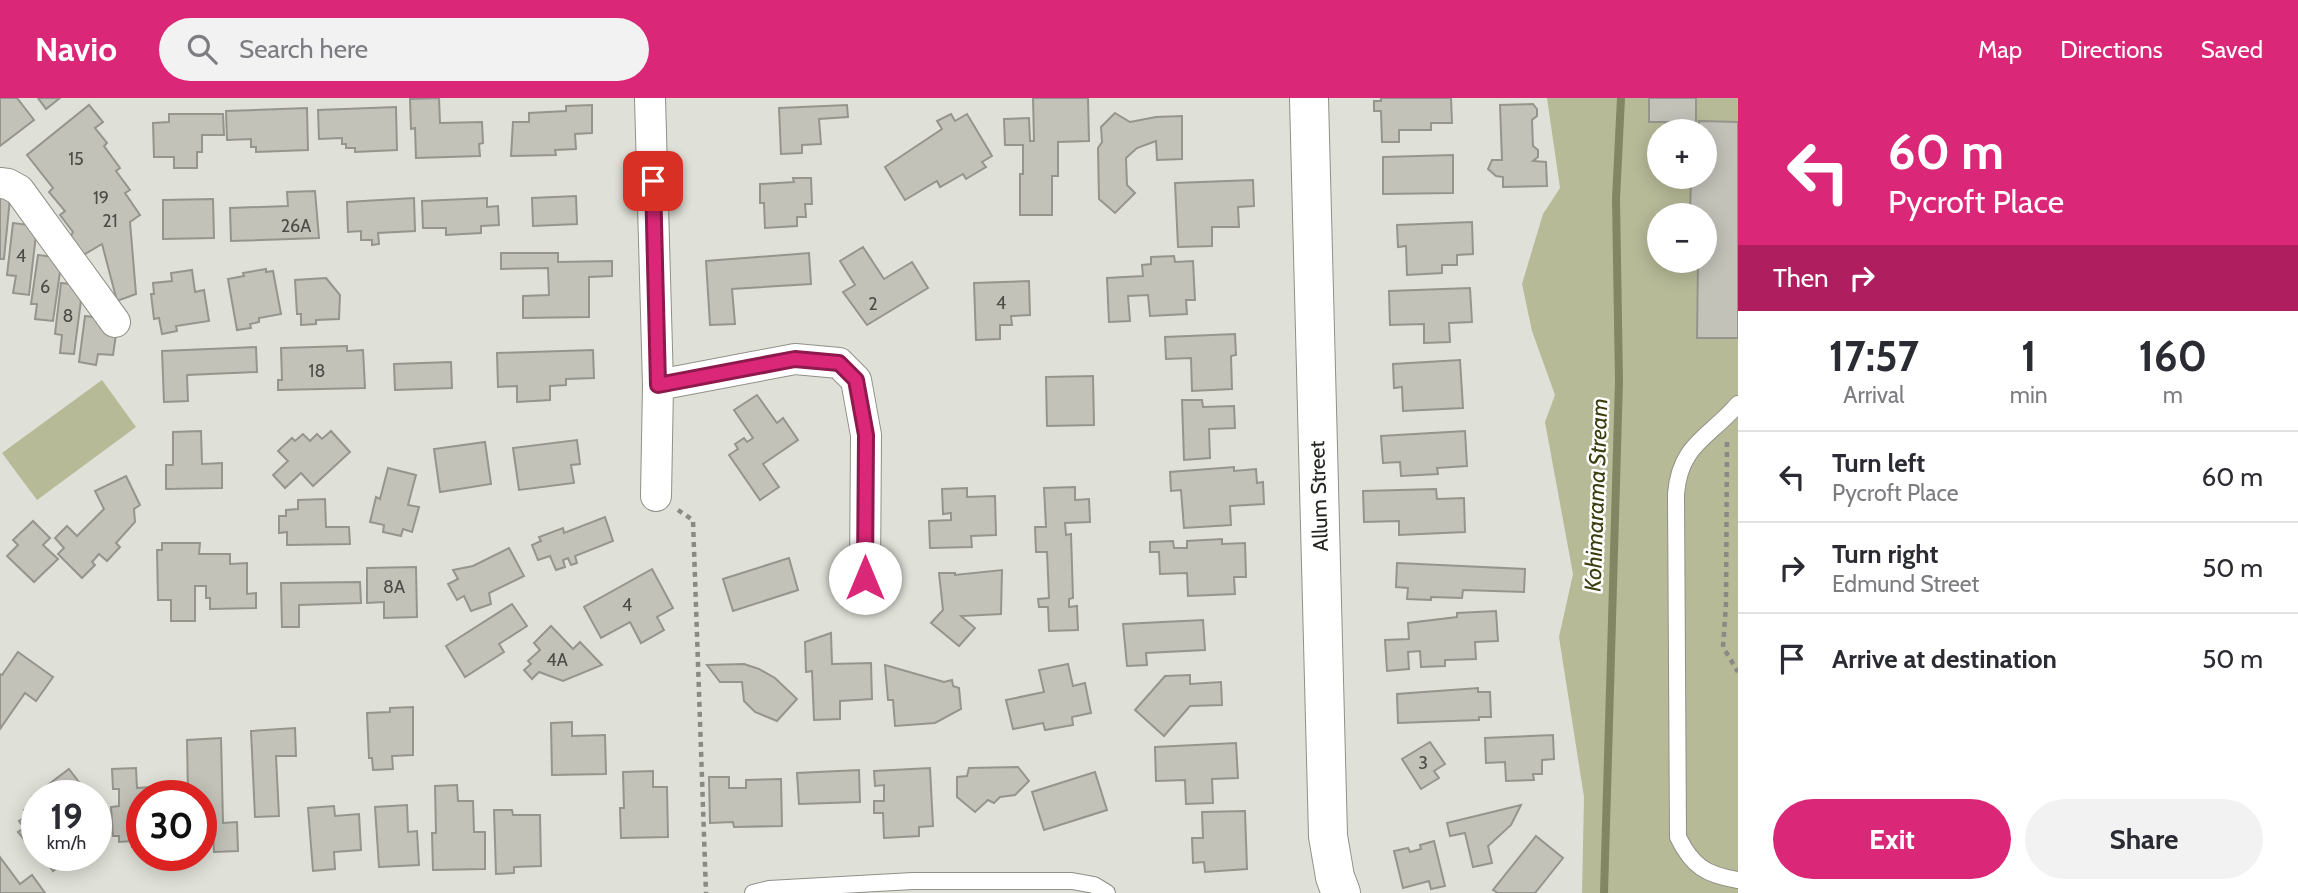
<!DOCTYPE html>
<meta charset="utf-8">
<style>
body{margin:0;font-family:Cabin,sans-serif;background:#f2f2f3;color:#2b2b33;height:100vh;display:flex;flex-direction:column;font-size:26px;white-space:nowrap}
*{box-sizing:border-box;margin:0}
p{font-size:23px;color:#7c7c81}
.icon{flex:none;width:38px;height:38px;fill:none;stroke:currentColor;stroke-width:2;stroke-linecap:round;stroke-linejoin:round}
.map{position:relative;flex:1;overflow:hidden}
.panel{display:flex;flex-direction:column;background:#fff;width:560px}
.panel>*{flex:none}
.hud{background:#db2777;color:#fff;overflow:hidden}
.tools{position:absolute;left:1647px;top:21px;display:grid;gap:14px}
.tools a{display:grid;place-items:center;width:70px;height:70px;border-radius:50%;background:#fff;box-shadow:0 4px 18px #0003;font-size:35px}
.speed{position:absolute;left:21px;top:682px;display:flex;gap:14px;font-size:35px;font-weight:700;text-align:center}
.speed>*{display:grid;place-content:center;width:91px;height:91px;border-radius:50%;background:#fff;box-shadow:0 4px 18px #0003;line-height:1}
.speed small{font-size:18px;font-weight:400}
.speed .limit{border:10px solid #d22;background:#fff;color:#111}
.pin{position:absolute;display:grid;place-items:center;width:60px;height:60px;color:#fff;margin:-30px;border-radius:14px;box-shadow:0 4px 10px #0006}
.me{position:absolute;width:77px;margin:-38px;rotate:0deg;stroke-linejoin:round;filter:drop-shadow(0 0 5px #0008)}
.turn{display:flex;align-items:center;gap:24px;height:147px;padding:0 35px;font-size:32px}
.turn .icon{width:91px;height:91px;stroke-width:2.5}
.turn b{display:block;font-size:49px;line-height:60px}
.then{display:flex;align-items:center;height:66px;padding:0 35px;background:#0003;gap:14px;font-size:26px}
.eta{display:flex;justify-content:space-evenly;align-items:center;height:119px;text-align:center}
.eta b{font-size:42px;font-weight:700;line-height:49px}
.button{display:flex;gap:14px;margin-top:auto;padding:14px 35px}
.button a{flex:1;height:80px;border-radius:42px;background:#db2777;color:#fff;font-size:28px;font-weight:700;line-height:80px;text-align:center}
.button a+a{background:#f2f2f3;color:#2b2b33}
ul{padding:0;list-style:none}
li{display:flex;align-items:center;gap:21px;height:91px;padding:0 35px;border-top:2px solid #e1e1e2}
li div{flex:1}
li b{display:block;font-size:26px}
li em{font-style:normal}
header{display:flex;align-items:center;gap:42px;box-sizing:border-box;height:98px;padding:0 35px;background:#db2777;color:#fff}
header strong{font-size:33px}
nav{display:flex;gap:38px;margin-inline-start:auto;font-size:24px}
.search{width:490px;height:63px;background:#f2f2f3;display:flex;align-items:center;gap:18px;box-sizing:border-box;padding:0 24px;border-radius:38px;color:#7c7c81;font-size:26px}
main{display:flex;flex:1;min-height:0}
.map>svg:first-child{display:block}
.green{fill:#b7ba97;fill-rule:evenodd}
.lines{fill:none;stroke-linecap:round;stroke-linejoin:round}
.stream{stroke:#838662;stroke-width:8}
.building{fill:#c2c2b9;stroke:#95958d;stroke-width:2}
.lane-casing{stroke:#909088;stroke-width:18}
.street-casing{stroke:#909088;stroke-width:32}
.secondary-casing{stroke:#909088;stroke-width:40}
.path{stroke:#8a8a84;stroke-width:4.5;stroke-dasharray:5 5;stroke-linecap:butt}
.lane{stroke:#fff;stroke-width:16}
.street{stroke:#fff;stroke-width:30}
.secondary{stroke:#fff;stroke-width:38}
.route-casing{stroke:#8e194d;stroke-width:18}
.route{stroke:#db2777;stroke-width:12}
.labels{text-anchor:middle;stroke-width:5;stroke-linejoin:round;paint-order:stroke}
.number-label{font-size:18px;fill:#4c4c47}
.street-label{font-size:21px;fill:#242421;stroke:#fff}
.water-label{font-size:23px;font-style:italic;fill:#3b3d0e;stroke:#fff}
</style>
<header>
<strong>Navio</strong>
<div class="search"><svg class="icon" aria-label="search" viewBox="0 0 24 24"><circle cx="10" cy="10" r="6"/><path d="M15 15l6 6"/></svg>Search here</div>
<nav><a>Map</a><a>Directions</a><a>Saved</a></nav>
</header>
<main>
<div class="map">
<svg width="1738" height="795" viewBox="0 0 1738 795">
<rect width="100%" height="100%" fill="#dfe0d7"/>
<g class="green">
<path d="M1547,0H1738V795H1582L1584,699L1559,539L1573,476L1545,324L1555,297L1532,233L1522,186L1543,116L1560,90ZM1659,33H1704V79H1659ZM1659,117H1704V163H1659Z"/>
<polygon points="102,282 136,329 37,402 2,355"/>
</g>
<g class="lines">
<polyline class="stream" points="1604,795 1619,283 1616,101 1621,0"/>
</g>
<g class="building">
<polygon points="0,0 17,0 34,22 0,48"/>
<polygon points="38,0 60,0 46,11"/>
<polygon points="439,0 440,25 482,24 483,45 479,46 480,58 416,60 415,30 411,31 410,1"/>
<polygon points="1033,0 1088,0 1089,43 1058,44 1058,78 1052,78 1052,117 1020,117 1020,76 1023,76 1023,47 1005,47 1004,21 1029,20 1030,43 1034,43"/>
<polygon points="1381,0 1451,0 1452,25 1431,25 1431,32 1399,32 1399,44 1382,44 1381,13 1374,13 1374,3 1381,3"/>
<rect x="1649" y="0" width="47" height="24"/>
<polygon points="1533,6 1537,11 1537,18 1532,22 1533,48 1538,52 1538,59 1533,63 1546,64 1547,88 1503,89 1503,79 1496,78 1488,71 1492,62 1502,62 1500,7"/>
<polygon points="89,7 103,24 95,30 107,45 104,48 120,70 116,73 130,92 125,95 140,117 130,124 136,196 117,203 102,146 80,159 69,141 73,134 60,117 65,113 49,94 53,90 27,57"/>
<polygon points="592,7 592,35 575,36 576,51 555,52 556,57 511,58 513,24 529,24 529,15 566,13 566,8"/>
<polygon points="847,7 848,19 819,21 821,46 802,47 802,55 781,56 779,10"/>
<polygon points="396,9 397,52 355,54 355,50 346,50 346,46 342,46 342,40 319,41 318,12"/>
<polygon points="307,10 308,52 256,54 256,49 251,49 251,41 227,42 226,13"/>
<polygon points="1115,15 1130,24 1156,19 1182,18 1182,61 1157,62 1156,43 1137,50 1126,60 1127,87 1135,95 1115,115 1099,101 1098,50 1102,44 1101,29"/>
<polygon points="169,16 223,16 224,37 202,37 202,54 197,54 197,70 174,70 174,59 154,59 153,25 169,24"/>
<polygon points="951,16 955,23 967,16 992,58 982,64 986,69 966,81 963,76 940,89 937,83 905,102 885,69 942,31 937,23"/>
<polygon points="1699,23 1738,24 1738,240 1697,240 1698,163 1704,163 1704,117 1690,117 1691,79 1704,79 1704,33 1699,33"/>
<polygon points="1453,57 1453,95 1383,96 1383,59"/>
<polygon points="793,80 811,80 812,106 805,106 806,119 797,119 797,128 765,130 764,105 760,105 760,86 794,84"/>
<polygon points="1253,82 1254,108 1238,109 1239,129 1212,129 1212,148 1178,149 1175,85"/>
<polygon points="315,93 319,140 231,143 230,110 288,108 287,94"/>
<polygon points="576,98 577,126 533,128 532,100"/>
<polygon points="0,99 10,100 4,161 0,161"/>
<polygon points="414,100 415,133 378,135 379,146 372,147 372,142 361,142 361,133 348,134 347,104"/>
<polygon points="487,100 487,109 498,108 499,127 481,128 481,135 446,137 446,130 423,130 422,103"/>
<polygon points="213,101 214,140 163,141 163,102"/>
<polygon points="1472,124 1473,156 1457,157 1457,167 1442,167 1442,175 1407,177 1406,148 1398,149 1397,127"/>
<polygon points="13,125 37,128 29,197 13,195 16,178 7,177"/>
<polygon points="863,149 884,181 912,164 928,190 867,227 843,194 855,187 840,163"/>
<polygon points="501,155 558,155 558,164 612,163 612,178 589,179 589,219 523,220 523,198 549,197 548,170 501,171"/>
<polygon points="809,155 811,186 732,191 735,226 710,227 706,163"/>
<polygon points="38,157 62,160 53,223 35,221 37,206 31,206"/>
<polygon points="1174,158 1175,164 1193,163 1195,202 1186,202 1187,216 1150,218 1148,197 1128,198 1130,223 1109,224 1107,180 1143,178 1142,167 1151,166 1151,159"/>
<polygon points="266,171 266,174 273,173 281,216 259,220 259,224 250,226 251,230 237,232 228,181 244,178 243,175"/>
<polygon points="192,172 195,194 204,192 209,223 176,228 177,233 162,236 159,220 154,221 151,196 154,196 153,185 172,183 171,175"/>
<polygon points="326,180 340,197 339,221 316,222 316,226 301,227 301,216 297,216 295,182"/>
<polygon points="1029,183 1030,217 1011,218 1012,227 1000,227 1000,241 976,242 974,185"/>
<polygon points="61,185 83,187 74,256 60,255 62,237 55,236"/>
<polygon points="1470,190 1472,224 1449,225 1450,244 1424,245 1424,226 1390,227 1389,193"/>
<polygon points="85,218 102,220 117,230 113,257 98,256 96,267 79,264"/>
<polygon points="1235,236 1236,257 1231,258 1232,291 1192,293 1191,260 1166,261 1165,239"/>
<polygon points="347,248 347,253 363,252 365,290 278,292 278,282 282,282 281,250"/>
<polygon points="256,249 257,274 187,277 188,303 164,304 162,253"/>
<polygon points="593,252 594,280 566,281 566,287 550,288 550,302 517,304 517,288 498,289 497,255"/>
<polygon points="1460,262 1463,310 1403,313 1402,289 1394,290 1393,266"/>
<polygon points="451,264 452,290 395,292 394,266"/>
<polygon points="1093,278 1094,327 1047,328 1046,279"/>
<polygon points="757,297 777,325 783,320 798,342 763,366 779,389 760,402 729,357 738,351 735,346 744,340 747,344 753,340 734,312"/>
<polygon points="1182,302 1202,302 1203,309 1234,308 1235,330 1209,331 1210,360 1184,362"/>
<polygon points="201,333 202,366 222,365 222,390 166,391 166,367 173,367 173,334"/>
<polygon points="331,333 350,354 313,388 301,375 285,390 273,377 288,363 278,353 292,340 295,343 303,336 310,343 317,336 322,341"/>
<polygon points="1465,333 1467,368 1437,370 1438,376 1401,378 1400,364 1383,365 1381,338"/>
<polygon points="577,342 580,366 571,367 574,385 519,392 513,350"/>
<polygon points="485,344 491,386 440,394 434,351"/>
<polygon points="1234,369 1234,373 1256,371 1257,385 1263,384 1264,406 1230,408 1231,427 1184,430 1181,392 1171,393 1170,374"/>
<polygon points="388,370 416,377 408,407 419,409 412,434 403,431 401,438 383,434 384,427 370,424 376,399 380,401"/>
<polygon points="126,378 140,407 134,411 135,424 116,445 120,449 107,463 99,456 92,464 95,467 82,480 58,456 64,450 55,440 67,428 77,438 104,411 95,393"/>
<polygon points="1075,389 1075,402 1089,401 1090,424 1065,425 1066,437 1071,436 1073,500 1069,501 1069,509 1077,508 1078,532 1049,533 1048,509 1039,509 1038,501 1049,500 1047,454 1036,454 1035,429 1046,429 1044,390"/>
<polygon points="967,390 967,399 995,398 996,437 971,438 972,449 930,450 929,423 951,422 951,415 943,416 942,391"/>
<polygon points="1436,391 1437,401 1464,400 1465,434 1399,437 1399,423 1364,424 1363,393"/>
<polygon points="325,401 326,429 349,429 350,446 287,447 287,434 279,435 279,418 286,418 286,412 298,411 298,402"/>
<polygon points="605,419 613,443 575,458 577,465 571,467 568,460 563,462 565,469 556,472 550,458 538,462 532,447 541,443 539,439 563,430 564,435"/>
<polygon points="33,423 50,440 43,447 58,461 34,484 7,458 18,447 13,442"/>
<polygon points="1222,441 1222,446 1245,445 1246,479 1234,479 1235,496 1188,498 1187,475 1160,476 1159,454 1150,454 1150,444 1173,443 1174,450 1187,450 1187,443"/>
<polygon points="162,445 200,445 199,456 230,456 230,466 247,465 247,496 256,495 256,510 210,511 210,500 206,500 206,488 195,488 195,523 171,523 171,502 158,502 157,452 162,452"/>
<polygon points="509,450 524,478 489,495 491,506 471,513 464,498 457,502 448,486 458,481 453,472 473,468"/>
<polygon points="789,460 798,492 733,513 723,481"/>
<polygon points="1397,465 1525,471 1524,494 1463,492 1462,500 1431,499 1431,502 1407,501 1408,490 1396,489"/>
<polygon points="416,469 417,519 384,520 384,504 367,505 367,470"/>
<polygon points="652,471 673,510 657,519 664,532 641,545 630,524 601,540 584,509"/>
<polygon points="1002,472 1001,516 961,518 975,530 959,548 931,525 943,512 939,475 955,475 955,477"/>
<polygon points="360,484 361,505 299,507 299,529 282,529 281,485"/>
<polygon points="512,506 527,528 499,546 504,554 465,579 446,548"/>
<polygon points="1496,513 1498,543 1475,544 1476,561 1445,562 1445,568 1421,569 1420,553 1408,554 1409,571 1387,573 1385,542 1409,541 1408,525 1457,519 1457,515"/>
<polygon points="1203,522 1205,552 1146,555 1147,567 1127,568 1123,526"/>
<polygon points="551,528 573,551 580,544 602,567 563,583 539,574 532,581 524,572 531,566 528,563 540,552 534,545"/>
<polygon points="831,535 832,566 871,565 872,601 840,603 840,621 814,622 812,573 806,574 805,544"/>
<polygon points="18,554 53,579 36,603 25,595 0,631 0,576 2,577"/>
<polygon points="744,566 759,571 775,580 797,601 777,623 755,614 744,603 742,584 720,584 707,567"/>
<polygon points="1068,566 1073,588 1085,585 1091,615 1072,619 1073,627 1045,632 1043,625 1013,631 1006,602 1044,594 1039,572"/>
<polygon points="885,567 944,584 952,582 953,588 959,590 961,611 935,625 895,628 893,602 888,602"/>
<polygon points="1190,577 1190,586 1221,584 1222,607 1190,608 1164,638 1135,612 1165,578"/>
<polygon points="1478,590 1478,594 1490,594 1491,619 1479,619 1479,622 1398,625 1397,596"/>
<polygon points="413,609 413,657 392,658 393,671 373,672 372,660 369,660 367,615 390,614 390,610"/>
<polygon points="572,624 572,638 605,637 606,676 552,677 551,625"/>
<polygon points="295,630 296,658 276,658 279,718 255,719 251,633"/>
<polygon points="1553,637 1554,661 1542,662 1542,676 1533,676 1534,682 1506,683 1505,664 1486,665 1485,640"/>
<polygon points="221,640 223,725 237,724 238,753 214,754 213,732 201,732 201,698 188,698 187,642"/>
<polygon points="1430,644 1445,666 1434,673 1439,680 1421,691 1402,661"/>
<polygon points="1236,645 1238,680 1212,681 1213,705 1186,706 1185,682 1156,683 1155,649"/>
<polygon points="1018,669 1029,683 1015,697 1000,699 994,705 988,702 975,714 957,699 957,679 967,678 969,670"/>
<polygon points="136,670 137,690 152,689 153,698 142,698 142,749 132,749 132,743 119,744 119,738 113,738 111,709 119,708 119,691 113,691 112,671"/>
<polygon points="930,670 933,728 919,729 919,738 884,740 883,715 874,715 874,703 884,703 884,687 875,688 874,673"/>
<polygon points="69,671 88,696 85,698 37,698 37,751 33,747 30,749 18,734 24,730 19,723 28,717 24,712 36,704 32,699"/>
<polygon points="859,672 860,704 799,706 797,675"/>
<polygon points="653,673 653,689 667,689 668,739 621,740 620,710 624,710 623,674"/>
<polygon points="1095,674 1107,712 1044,732 1032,694"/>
<polygon points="709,679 729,679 729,690 746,690 746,682 781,681 782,728 734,729 733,724 710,725"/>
<polygon points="457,687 458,703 473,703 474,734 485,734 485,771 433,772 432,735 436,735 435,688"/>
<polygon points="407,707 408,734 417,733 419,767 379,769 375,709"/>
<polygon points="1521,707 1511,727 1488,748 1492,765 1473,769 1465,735 1450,738 1447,725"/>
<polygon points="334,708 335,718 359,716 361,752 334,754 335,771 313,773 308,710"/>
<polygon points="494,712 512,712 513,717 540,717 541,768 514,769 514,775 496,776"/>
<polygon points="1245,713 1247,771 1205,774 1204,764 1193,765 1192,740 1203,740 1202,714"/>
<polygon points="1536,738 1563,760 1535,795 1498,795 1493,792"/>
<polygon points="1434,743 1445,788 1431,791 1429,783 1403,790 1394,753 1408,750 1410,754 1421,751 1420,747"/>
<polygon points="42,758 74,758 53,773"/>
<polygon points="0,759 20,786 32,777 45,795 0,795"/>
</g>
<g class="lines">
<defs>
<g id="lane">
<path d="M1738,306C1709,340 1680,346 1676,396L1678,739C1692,768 1706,777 1738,782"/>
<polyline points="753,795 769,791 913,783 1072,783 1094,787 1107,795"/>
</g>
<g id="street">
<polyline points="650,0 658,287 656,398"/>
<polyline points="0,85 8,86 19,92 115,224"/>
<polyline points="658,287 795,261 839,265 856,282 866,337 865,480"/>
</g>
<polyline id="secondary" points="1309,0 1328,738 1335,779 1341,795"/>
</defs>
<use href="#lane" class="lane-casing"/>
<use href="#street" class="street-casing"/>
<use href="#secondary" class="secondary-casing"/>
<g class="path">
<polyline points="1727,344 1726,506 1723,549 1738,574"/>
<polyline points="678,412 693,422 706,795"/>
</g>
<use href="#lane" class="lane"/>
<use href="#street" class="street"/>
<use href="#secondary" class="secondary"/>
</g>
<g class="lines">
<defs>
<polyline id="route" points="653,83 658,287 795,261 839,265 856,282 866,337 865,480"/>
</defs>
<use href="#route" class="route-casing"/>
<use href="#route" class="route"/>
</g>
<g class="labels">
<g class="number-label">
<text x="76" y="67">15</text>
<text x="101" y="106">19</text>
<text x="110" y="129">21</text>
<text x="296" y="134">26A</text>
<text x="21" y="164">4</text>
<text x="45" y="195">6</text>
<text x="1001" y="211">4</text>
<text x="873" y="212">2</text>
<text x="68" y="224">8</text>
<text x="317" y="279">18</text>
<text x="394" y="495">8A</text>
<text x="627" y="513">4</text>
<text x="557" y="568">4A</text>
<text x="1423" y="671">3</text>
</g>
<g class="street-label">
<text transform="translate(1319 398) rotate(-92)" y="7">Allum Street</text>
</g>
<g class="water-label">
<text transform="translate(1596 397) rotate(-88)" y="8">Kohimarama Stream</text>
</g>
</g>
</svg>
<div class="tools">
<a>+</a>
<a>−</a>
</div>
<div class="speed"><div>19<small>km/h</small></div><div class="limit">30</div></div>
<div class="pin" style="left:653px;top:83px;background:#d93025"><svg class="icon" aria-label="arrive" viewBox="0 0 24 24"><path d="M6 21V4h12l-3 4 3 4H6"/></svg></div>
<svg class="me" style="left:865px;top:480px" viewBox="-20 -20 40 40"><circle r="19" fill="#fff"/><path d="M0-13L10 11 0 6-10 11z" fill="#db2777"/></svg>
</div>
<section class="panel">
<div class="hud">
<div class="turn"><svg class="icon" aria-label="left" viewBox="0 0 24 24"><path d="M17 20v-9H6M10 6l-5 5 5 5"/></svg><div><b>60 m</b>Pycroft Place</div></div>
<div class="then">Then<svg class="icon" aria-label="right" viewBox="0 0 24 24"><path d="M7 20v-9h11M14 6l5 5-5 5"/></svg></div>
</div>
<div class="eta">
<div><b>17:57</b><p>Arrival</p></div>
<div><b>1</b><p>min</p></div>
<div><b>160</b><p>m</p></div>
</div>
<ul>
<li><svg class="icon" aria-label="left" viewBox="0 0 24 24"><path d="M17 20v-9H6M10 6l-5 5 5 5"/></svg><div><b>Turn left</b><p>Pycroft Place</p></div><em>60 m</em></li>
<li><svg class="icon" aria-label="right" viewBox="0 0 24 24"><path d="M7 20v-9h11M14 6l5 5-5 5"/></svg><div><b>Turn right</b><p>Edmund Street</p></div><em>50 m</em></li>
<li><svg class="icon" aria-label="arrive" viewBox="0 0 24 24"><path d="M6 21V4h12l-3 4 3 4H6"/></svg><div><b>Arrive at destination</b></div><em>50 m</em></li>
</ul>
<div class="button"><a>Exit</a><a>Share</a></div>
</section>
</main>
